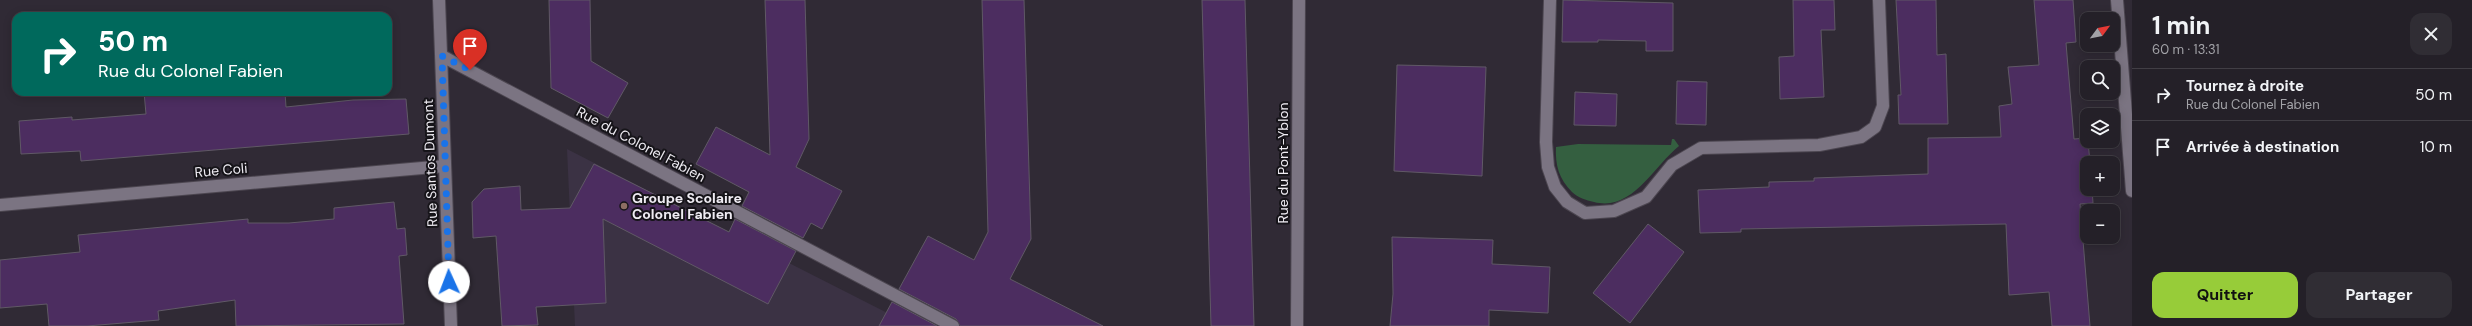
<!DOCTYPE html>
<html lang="fr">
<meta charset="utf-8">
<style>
body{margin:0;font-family:"DM Sans",sans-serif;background:#302d34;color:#f1f3f6;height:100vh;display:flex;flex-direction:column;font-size:15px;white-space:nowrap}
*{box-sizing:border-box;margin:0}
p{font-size:13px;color:#a3a3a8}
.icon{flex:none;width:22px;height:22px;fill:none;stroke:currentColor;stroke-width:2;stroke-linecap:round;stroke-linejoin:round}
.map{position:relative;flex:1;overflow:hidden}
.sheet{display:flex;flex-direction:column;background:#242028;width:340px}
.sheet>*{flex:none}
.top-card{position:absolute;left:12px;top:12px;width:380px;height:84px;border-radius:12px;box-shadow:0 2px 10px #0003,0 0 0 1px #413e45;background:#00695c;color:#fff;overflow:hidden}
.needle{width:26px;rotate:58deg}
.fabs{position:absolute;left:2080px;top:12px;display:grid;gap:8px}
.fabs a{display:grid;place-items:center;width:40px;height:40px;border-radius:8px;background:#242028;box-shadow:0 2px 10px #0003,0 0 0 1px #413e45;font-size:20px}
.pin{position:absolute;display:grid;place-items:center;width:34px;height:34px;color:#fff;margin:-41px -17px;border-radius:50% 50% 50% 0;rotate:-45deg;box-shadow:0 0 4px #0007}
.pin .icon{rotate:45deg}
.me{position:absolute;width:44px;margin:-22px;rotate:358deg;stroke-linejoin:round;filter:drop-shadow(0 0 3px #0008)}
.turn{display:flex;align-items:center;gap:14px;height:84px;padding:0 20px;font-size:18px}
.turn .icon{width:52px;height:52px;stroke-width:2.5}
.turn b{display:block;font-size:28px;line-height:34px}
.round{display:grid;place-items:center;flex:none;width:42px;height:42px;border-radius:12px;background:#302d34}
.headline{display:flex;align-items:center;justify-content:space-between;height:68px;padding:0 20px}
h1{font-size:24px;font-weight:700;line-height:30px}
.button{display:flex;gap:8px;margin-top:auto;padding:8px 20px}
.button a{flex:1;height:46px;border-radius:12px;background:#97cc39;color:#111;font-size:16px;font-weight:700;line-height:46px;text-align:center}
.button a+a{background:#302d34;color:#f1f3f6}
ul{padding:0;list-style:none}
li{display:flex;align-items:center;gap:12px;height:52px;padding:0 20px;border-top:1px solid #413e45}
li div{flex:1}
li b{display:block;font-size:15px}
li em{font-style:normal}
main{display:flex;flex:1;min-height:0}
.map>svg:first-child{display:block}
.built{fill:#3b3244}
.green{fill:#345f40}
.building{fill:#4c2d60;stroke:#605966}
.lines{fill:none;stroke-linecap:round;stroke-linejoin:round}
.street-casing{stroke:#4c4650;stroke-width:14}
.street{stroke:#7b7482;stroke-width:12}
.route{stroke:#1a73e8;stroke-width:7;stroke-dasharray:0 12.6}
.education-dot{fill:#8d6e63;stroke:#161419;stroke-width:1.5}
.labels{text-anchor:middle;stroke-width:4;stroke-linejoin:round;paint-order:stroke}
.street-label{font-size:14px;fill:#efecf3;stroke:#161419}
.poi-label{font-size:14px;font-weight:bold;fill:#efecf3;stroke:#161419;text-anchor:start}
</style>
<main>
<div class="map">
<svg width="2132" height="326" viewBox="0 0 2132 326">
<rect width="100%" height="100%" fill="#302a35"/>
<polygon class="built" points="567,149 789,263 913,326 575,326"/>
<path class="green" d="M1672,139H1674L1679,146C1653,167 1632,212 1594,202C1586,200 1578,198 1572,192C1559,179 1555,165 1556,147L1578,144L1671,145Z"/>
<g class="building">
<polygon points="549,0 590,0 591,61 628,83 608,118 551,88"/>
<polygon points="765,0 805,0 809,139 796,167 842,191 822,229 811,223 803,238 742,206 749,192 696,164 716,127 770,155"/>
<polygon points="982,0 1024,0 1031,239 1010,279 1103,326 960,326 956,319 899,289 928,236 974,260 988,232"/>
<polygon points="1202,0 1245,0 1254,326 1211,326"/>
<polygon points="1563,0 1673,3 1673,51 1646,51 1646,41 1598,40 1598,42 1562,42"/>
<polygon points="1793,0 1834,0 1835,30 1821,30 1824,97 1780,99 1779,57 1794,56"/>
<polygon points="1896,0 1936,0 1937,55 1946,54 1948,124 1899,124 1898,95 1901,95"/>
<polygon points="2034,0 2073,0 2076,42 2066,43 2074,139 2087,138 2088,141 2090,163 2087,163 2087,189 2092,189 2093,203 2080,204 2090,326 2052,326 2049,292 2009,295 2006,224 1741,229 1741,232 1700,233 1698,190 1769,187 1769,182 1814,181 1814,178 1928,174 1928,138 2001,137 1999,106 2012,104 2008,67 2039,65"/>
<polygon points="1397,65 1486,67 1482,176 1394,171"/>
<polygon points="1677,81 1707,82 1706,125 1676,124"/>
<polygon points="144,92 285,92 286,107 353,100 406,99 409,134 81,161 80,151 21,154 19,121 72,117 72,120 146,114"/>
<polygon points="1575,92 1617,94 1616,126 1574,125"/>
<polygon points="594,164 729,232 735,219 796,251 768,304 603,219 606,303 536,307 538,325 502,326 496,236 473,238 472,202 484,189 520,186 521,210 570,208"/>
<polygon points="394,202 397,229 405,228 407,255 399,256 404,324 236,326 235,300 158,311 159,320 87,326 49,326 47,304 0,308 0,260 80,252 78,235 248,219 248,223 289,223 334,219 334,208"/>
<polygon points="1648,224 1684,252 1630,323 1593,293"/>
<polygon points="1392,237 1493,240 1492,264 1550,267 1548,313 1489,310 1489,326 1390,326 1393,294"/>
<polygon points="892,302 937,326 879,326"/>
</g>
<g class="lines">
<defs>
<g id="street">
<polyline points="439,0 451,326"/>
<polyline points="1550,0 1546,142 1548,167 1555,187 1567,202 1585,213 1614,211 1646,197 1672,165 1701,148 1819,145 1861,137 1875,127 1883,106 1879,0"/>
<polyline points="2117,0 2132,191"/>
<polyline points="442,56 953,326"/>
<polyline points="0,205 445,166"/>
<polyline points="1297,326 1299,0"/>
</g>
</defs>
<use href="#street" class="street-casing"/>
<use href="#street" class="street"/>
</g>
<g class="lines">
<polyline class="route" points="449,282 442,56 470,70"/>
</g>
<circle class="education-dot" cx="624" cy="206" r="4"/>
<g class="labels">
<g class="street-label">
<text transform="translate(641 144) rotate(28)" y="5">Rue du Colonel Fabien</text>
<text transform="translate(430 163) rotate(-92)" y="5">Rue Santos Dumont</text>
<text transform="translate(1283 163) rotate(-90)" y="5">Rue du Pont-Yblon</text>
<text transform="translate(221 170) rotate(-5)" y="5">Rue Coli</text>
</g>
<g class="poi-label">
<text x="632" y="203">Groupe Scolaire<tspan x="632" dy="16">Colonel Fabien</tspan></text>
</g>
</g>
</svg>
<div class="fabs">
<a><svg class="needle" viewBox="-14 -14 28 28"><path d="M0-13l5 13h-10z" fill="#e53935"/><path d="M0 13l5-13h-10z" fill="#a3a3a8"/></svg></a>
<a><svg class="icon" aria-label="search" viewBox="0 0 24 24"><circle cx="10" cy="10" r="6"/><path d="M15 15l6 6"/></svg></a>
<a><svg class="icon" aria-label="layers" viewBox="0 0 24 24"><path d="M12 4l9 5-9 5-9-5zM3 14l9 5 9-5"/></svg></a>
<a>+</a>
<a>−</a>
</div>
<div class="pin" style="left:470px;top:70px;background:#d93025"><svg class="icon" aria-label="arrive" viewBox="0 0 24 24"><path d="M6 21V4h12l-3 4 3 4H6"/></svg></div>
<svg class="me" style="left:449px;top:282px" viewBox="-20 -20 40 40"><circle r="19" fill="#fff"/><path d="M0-13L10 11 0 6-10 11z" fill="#1a73e8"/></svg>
<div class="top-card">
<div class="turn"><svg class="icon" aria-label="right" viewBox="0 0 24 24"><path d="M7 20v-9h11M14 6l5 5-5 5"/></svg><div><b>50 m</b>Rue du Colonel Fabien</div></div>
</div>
</div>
<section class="sheet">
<div class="headline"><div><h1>1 min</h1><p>60 m · 13:31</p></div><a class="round"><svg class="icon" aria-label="close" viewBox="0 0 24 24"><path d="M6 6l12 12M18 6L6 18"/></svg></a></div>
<ul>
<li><svg class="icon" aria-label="right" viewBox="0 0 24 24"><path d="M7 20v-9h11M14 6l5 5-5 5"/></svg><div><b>Tournez à droite</b><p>Rue du Colonel Fabien</p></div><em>50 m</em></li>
<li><svg class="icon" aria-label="arrive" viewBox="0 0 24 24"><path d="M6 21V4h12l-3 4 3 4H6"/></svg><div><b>Arrivée à destination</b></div><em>10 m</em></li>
</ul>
<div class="button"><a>Quitter</a><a>Partager</a></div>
</section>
</main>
